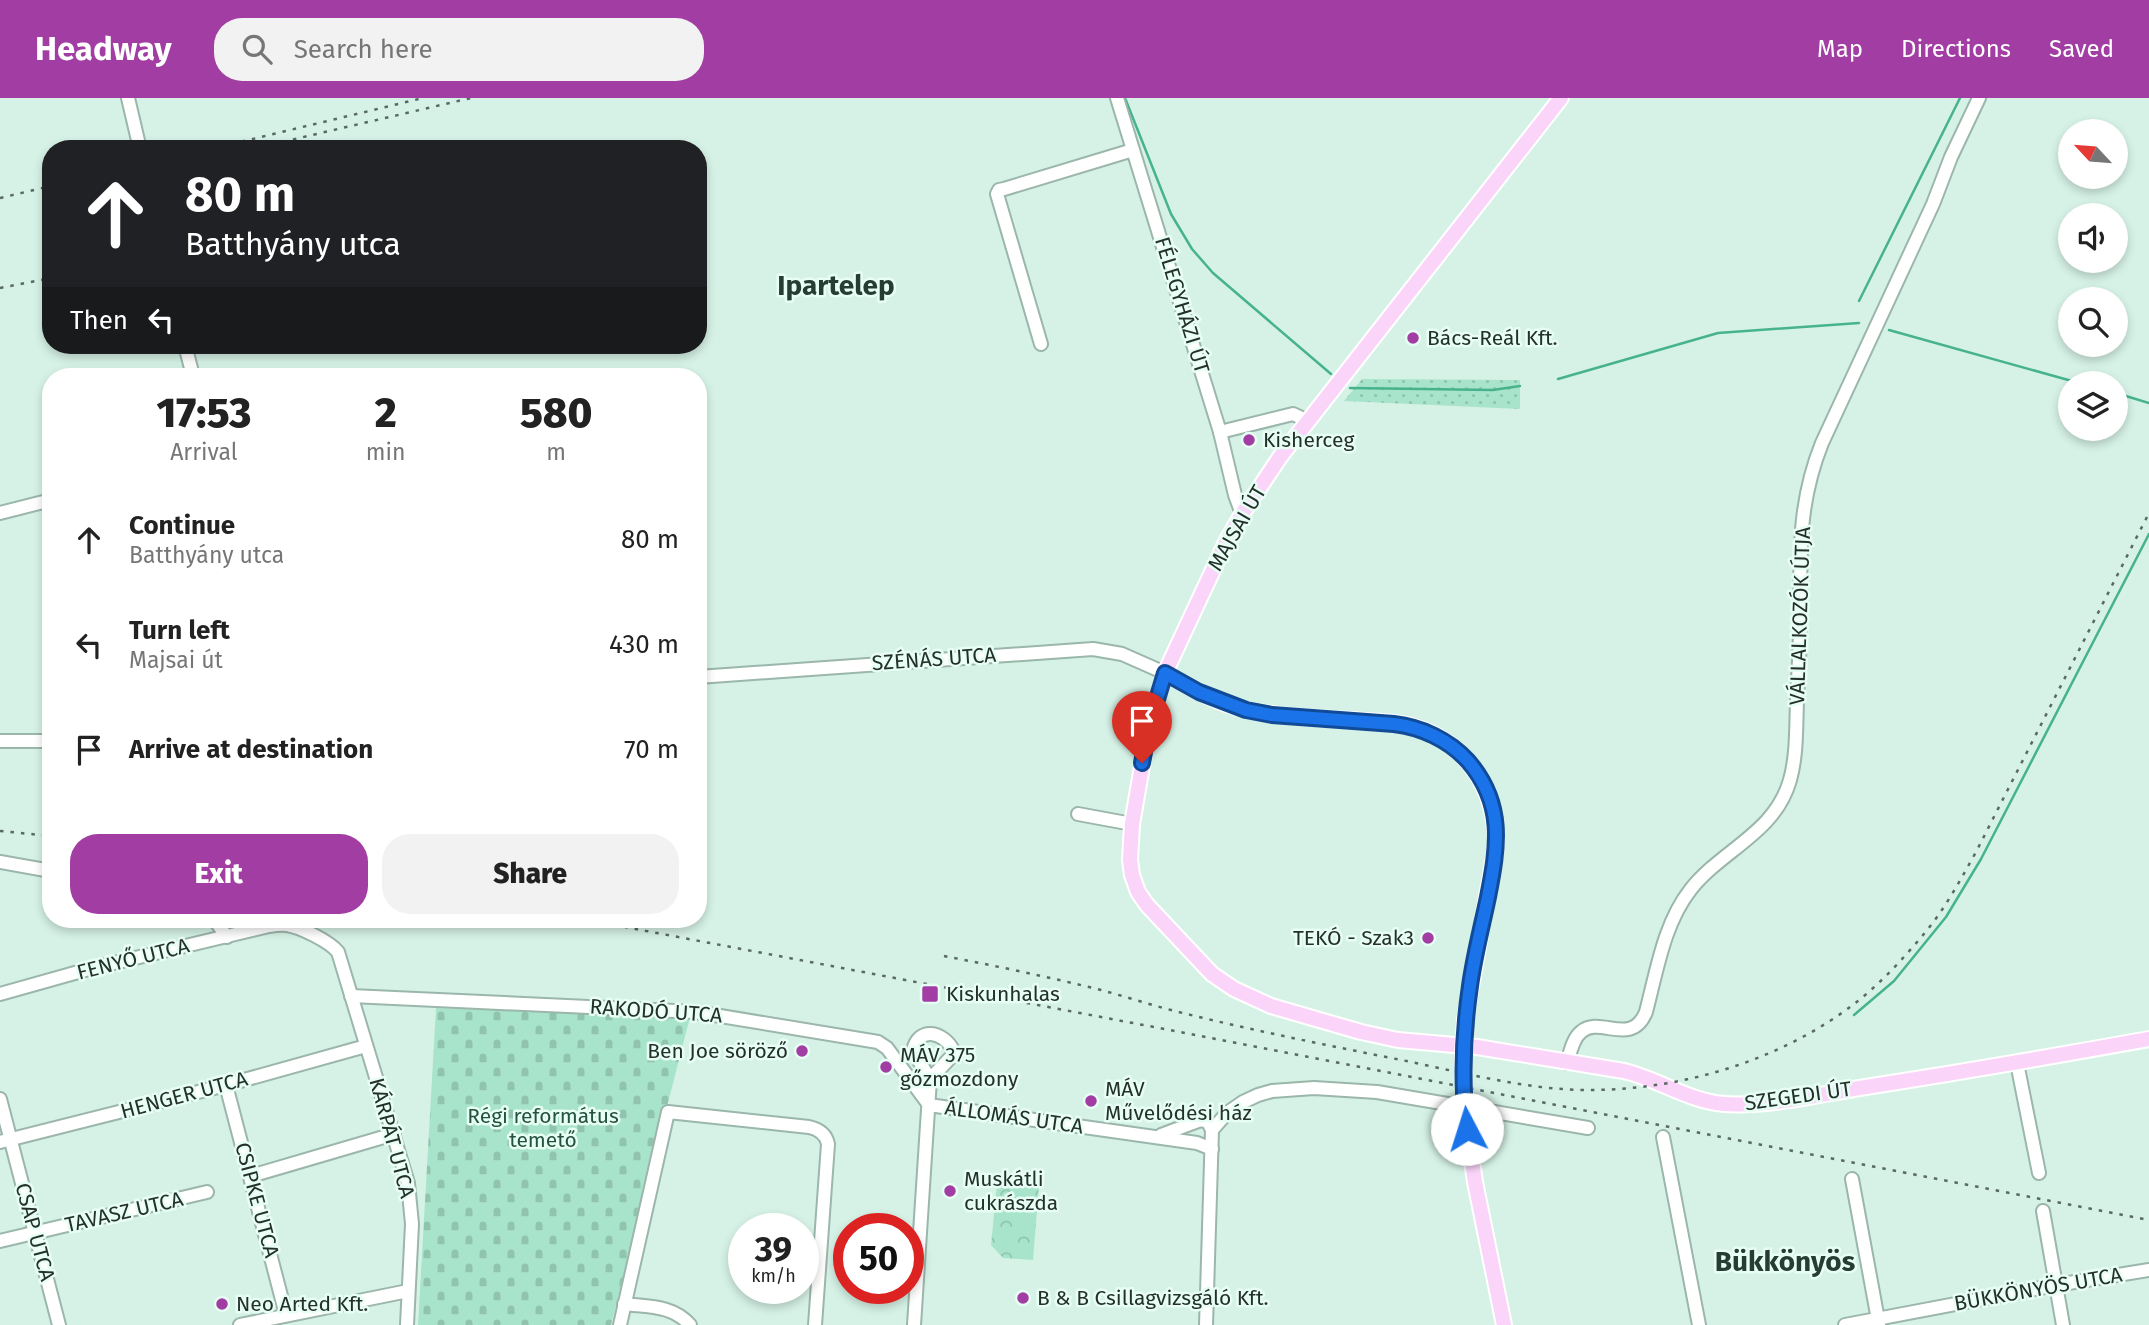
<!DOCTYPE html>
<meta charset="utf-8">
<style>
body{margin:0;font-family:"Fira Sans",sans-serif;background:#f2f2f2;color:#222;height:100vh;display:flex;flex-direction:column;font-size:26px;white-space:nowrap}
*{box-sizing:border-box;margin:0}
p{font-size:23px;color:#767676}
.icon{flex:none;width:38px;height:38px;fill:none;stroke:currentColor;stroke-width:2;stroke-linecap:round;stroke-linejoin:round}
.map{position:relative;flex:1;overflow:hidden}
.drawer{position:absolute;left:42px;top:270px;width:665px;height:560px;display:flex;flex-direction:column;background:#fff;border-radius:28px;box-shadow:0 4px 10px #0003}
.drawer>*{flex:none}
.guide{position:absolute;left:42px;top:42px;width:665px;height:214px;border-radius:28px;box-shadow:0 4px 10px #0003;background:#202124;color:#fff;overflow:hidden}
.needle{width:46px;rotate:296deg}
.buttons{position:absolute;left:2058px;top:21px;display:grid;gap:14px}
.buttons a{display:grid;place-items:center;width:70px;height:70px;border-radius:50%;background:#fff;box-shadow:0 4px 10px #0003;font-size:35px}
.speed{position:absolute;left:728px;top:1115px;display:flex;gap:14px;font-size:35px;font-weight:700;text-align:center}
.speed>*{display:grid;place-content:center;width:91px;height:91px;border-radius:50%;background:#fff;box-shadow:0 4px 10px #0003;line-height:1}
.speed small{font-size:18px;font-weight:400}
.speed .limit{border:10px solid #d22;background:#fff;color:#111}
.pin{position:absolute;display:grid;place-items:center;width:60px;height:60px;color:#fff;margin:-72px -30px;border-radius:50% 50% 50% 0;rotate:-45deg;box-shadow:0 0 7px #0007}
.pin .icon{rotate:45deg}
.me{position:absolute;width:77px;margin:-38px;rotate:355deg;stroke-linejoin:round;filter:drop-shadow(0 0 5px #0008)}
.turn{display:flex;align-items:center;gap:24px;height:147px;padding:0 28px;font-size:32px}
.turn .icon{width:91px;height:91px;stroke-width:2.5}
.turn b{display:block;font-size:49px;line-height:60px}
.then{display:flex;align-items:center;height:66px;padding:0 28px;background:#0003;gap:14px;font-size:26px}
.eta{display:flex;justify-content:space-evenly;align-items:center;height:119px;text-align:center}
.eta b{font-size:42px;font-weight:800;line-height:49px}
.primary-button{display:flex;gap:14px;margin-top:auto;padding:14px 28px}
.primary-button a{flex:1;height:80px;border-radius:28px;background:#a23ea3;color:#fff;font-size:28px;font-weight:800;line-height:80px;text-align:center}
.primary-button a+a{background:#f2f2f2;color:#222}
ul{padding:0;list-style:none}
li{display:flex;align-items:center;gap:21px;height:105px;padding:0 28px}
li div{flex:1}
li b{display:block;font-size:26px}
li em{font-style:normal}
header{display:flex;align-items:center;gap:42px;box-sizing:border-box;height:98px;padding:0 35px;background:#a23ea3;color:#fff}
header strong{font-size:33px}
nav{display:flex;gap:38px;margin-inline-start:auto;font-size:24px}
.search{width:490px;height:63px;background:#f2f2f2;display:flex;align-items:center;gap:18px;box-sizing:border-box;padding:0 24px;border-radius:28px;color:#767676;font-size:26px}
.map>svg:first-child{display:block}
.grass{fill:url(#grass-dots)}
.cemetery{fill:url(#cemetery-stones)}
.park{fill:url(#park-crowns)}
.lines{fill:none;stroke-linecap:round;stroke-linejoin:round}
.stream{stroke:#47b38e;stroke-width:2.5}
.minor-casing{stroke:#9bb6aa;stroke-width:16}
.major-casing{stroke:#fff;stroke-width:18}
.minor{stroke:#fff;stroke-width:12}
.major{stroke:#fbd4fa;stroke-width:14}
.rail{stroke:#596963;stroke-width:2.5;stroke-dasharray:3.5 7;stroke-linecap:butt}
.major-bridge-casing{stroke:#fff;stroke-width:18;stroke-linecap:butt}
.major-bridge{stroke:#fbd4fa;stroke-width:14}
.route-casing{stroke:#114b97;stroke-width:18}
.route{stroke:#1a73e8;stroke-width:12}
.poi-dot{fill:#a23ea3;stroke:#e7fef4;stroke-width:2.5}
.labels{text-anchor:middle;stroke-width:5;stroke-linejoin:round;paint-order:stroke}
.street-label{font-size:21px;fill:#25302c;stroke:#e7fef4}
.poi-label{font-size:21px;fill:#25302c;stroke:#e7fef4;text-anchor:start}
.park-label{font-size:21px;fill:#255241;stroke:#e7fef4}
.district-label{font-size:28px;font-weight:bold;fill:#253d33;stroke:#e7fef4}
</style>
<header>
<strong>Headway</strong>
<div class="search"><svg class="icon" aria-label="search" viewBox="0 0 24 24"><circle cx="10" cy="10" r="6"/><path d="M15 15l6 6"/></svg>Search here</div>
<nav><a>Map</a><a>Directions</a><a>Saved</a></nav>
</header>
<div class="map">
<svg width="2149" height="1227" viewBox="0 0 2149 1227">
<defs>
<pattern id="grass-dots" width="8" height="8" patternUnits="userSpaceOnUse" patternTransform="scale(1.75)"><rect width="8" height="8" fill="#a8e4cb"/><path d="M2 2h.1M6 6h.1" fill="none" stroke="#90c4ae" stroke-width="1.8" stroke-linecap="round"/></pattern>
<pattern id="cemetery-stones" width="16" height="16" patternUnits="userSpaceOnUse" patternTransform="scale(1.75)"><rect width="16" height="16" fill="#a8e4cb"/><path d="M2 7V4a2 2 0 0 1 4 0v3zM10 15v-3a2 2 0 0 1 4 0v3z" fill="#90c4ae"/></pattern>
<pattern id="park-crowns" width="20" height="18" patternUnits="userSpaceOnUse" patternTransform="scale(1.75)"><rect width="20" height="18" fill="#a8e4cb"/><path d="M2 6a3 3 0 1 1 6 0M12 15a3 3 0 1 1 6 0" fill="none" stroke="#90c4ae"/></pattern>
</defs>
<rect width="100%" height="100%" fill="#d6f2e6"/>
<polygon class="grass" points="1362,281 1520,282 1520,311 1344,303"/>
<polygon class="cemetery" points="436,910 690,919 611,1227 418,1227"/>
<polygon class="park" points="997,1085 1039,1088 1033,1162 1003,1160 991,1147"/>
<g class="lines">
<g class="stream">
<polyline points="1125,0 1171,116 1192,151 1213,175 1331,276"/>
<polyline points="1859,203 1960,0"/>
<polyline points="1889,232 2079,285"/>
<polyline points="1558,281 1718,235 1859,225"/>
<polyline points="1350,290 1493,292 1520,288"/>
<polyline points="2116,295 2149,305"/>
<polyline points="1854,917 1894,883 1946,819 1981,761 2149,436"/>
</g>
<defs>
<g id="minor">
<polyline points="128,0 140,51"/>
<polyline points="1117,0 1220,334 1235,397 1242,416"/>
<polyline points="1041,246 997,96 999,92 1004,91 1133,52"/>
<polyline points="185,247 193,278"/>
<polyline points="1220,334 1293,316 1308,323"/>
<polyline points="0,415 51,402"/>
<polyline points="698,579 1093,551 1122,556 1165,575"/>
<polyline points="0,643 51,643"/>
<polyline points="1078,716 1132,726"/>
<polyline points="0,764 51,773"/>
<polyline points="214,821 227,839"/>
<path d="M0,896L89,871L269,828C275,827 281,826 287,827C300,829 329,843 338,854L408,1085L412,1126L407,1227"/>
<polyline points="351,898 696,914 878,944 887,950 929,1007"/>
<path d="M1567,965C1570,955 1573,940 1581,934C1600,917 1631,950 1646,914C1657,872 1664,825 1691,791C1723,751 1775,735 1790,682C1797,657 1796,629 1797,603C1798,578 1800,553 1800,529C1801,461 1796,410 1822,345L1933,106L1951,59L1979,0"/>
<polyline points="2017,965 2039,1075"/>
<polyline points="226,987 286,1217"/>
<polyline points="0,1001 59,1227"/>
<polyline points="929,1007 1197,1045 1212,1051"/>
<polyline points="1212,1032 1227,1015 1243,1004 1258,997 1272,993 1314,990 1377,994 1588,1030"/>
<polyline points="1161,1037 1201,1022 1208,1024 1212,1032"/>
<polyline points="1663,1039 1699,1227"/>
<polyline points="0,1044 226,987 366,948"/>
<polyline points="251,1078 394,1036"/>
<polyline points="1852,1081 1879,1227"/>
<polyline points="2043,1113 2063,1227"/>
<polyline points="0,1143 207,1094"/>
<path d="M624,1206C648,1209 673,1207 690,1227"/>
<polyline points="240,1227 408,1193"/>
<path d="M620,1227L668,1014L809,1029C818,1031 826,1036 828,1046L815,1227"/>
<path d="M914,1227L930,981L913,953C918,928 943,933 953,952V957L930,981"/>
<polyline points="1206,1227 1212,1032"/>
<polyline points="1845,1227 2056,1187 2149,1172"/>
</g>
<g id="major">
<path d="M1561,0L1280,359L1242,416L1226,444L1165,575L1149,628L1132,726L1130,762L1132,777L1138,794L1147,807L1212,876L1234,891L1271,908L1361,934L1398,942L1477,949L1624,973C1658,981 1688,1003 1724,1006C1771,1009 1820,996 1866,989C1961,974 2055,958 2149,941"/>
<path d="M1165,575C1191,590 1218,606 1247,612C1285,620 1325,620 1364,623C1379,624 1396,624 1411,628C1468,644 1496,692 1496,748L1465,922"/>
<polyline points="1465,1016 1475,1084 1504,1227"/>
</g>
</defs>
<use href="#minor" class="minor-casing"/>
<use href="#major" class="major-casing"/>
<use href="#minor" class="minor"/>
<use href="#major" class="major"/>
<g class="rail">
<polyline points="211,51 423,0"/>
<polyline points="252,51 471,0"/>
<polyline points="0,100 51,88"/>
<polyline points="0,190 51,180"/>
<polyline points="0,733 51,738"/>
<polyline points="583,821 1175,933 2149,1122"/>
<path d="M944,858C996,868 1049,879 1101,892C1123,898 1145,905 1167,911C1241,930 1316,945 1391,960C1455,972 1522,992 1588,992C1679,992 1772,965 1846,912C1877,890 1904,860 1928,831C1947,807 1961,781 1976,754L2149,415"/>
</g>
<defs>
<polyline id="major-bridge" points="1465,1016 1463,957 1465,922"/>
</defs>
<use href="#major-bridge" class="major-bridge-casing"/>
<use href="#major-bridge" class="major-bridge"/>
</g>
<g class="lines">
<defs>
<path id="route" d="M1142,665L1149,628L1165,575L1199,594L1246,612L1272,617L1394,626C1421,629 1449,642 1468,663C1505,706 1498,748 1488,799C1482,828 1474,858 1470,888C1463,936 1461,983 1467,1031"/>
</defs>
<use href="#route" class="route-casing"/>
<use href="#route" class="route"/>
</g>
<g class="poi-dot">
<circle cx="1413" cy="240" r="7"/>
<circle cx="1249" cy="342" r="7"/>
<circle cx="1428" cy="840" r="7"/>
<rect x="921" y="887" width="18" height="18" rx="3.5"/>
<circle cx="802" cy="953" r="7"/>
<circle cx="886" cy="969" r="7"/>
<circle cx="1091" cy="1003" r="7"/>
<circle cx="950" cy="1093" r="7"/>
<circle cx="1023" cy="1200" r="7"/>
<circle cx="222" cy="1206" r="7"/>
</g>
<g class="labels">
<g class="street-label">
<text transform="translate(1182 207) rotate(73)" y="7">FÉLEGYHÁZI ÚT</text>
<text transform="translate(1237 430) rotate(-60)" y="7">MAJSAI ÚT</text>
<text transform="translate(1800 518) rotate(-88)" y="7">VÁLLALKOZÓK ÚTJA</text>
<text transform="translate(934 561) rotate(-4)" y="7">SZÉNÁS UTCA</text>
<text transform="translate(133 861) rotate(-14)" y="7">FENYŐ UTCA</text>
<text transform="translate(656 913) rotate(4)" y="7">RAKODÓ UTCA</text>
<text transform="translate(184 997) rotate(-15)" y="7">HENGER UTCA</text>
<text transform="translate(1798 998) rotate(-8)" y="7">SZEGEDI ÚT</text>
<text transform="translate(1014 1019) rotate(8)" y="7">ÁLLOMÁS UTCA</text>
<text transform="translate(392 1040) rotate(75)" y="7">KÁRPÁT UTCA</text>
<text transform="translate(257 1102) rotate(75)" y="7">CSIPKE UTCA</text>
<text transform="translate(124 1114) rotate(-13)" y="7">TAVASZ UTCA</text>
<text transform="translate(35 1134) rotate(75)" y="7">CSAP UTCA</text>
<text transform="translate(2038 1191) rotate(-10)" y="7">BÜKKÖNYÖS UTCA</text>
</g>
<g class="poi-label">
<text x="1427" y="247">Bács-Reál Kft.</text>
<text x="1263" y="349">Kisherceg</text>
<text x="1414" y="847" text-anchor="end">TEKÓ - Szak3</text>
<text x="946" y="903">Kiskunhalas</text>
<text x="788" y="960" text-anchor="end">Ben Joe söröző</text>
<text x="900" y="964">MÁV 375<tspan x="900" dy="24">gőzmozdony</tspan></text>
<text x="1105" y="998">MÁV<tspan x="1105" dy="24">Művelődési ház</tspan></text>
<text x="964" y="1088">Muskátli<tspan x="964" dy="24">cukrászda</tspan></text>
<text x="1037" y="1207">B &amp; B Csillagvizsgáló Kft.</text>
<text x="236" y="1213">Neo Arted Kft.</text>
</g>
<g class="park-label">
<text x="543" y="1025">Régi református<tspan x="543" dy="24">temető</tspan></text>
</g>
<g class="district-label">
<text x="836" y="197">Ipartelep</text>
<text x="1785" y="1173">Bükkönyös</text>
</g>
</g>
</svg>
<div class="buttons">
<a><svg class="needle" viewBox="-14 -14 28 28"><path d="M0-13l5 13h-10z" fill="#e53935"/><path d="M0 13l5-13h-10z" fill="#767676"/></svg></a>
<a><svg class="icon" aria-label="sound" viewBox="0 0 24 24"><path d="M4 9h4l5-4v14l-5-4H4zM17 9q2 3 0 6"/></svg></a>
<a><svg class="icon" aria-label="search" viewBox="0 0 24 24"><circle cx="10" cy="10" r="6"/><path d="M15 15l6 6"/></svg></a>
<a><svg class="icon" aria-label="layers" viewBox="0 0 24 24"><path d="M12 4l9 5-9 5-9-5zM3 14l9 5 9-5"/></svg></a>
</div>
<div class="speed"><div>39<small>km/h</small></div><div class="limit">50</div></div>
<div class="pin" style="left:1142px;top:665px;background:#d93025"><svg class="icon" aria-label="arrive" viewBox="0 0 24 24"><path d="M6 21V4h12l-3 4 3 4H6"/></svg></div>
<svg class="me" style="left:1467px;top:1031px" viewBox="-20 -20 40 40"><circle r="19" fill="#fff"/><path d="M0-13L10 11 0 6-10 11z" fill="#1a73e8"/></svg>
<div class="guide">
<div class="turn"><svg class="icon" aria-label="ahead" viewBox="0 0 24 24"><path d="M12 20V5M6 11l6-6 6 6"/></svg><div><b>80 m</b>Batthyány utca</div></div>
<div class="then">Then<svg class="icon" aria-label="left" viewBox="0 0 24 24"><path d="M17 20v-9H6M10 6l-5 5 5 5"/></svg></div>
</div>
<section class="drawer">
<div class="eta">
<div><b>17:53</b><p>Arrival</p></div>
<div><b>2</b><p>min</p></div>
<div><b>580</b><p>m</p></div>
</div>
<ul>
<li><svg class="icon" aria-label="ahead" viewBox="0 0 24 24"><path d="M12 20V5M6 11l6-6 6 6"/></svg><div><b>Continue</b><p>Batthyány utca</p></div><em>80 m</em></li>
<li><svg class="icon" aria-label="left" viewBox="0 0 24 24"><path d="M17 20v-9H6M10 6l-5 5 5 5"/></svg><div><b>Turn left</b><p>Majsai út</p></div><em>430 m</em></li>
<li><svg class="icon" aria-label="arrive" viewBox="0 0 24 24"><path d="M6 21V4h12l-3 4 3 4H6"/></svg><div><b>Arrive at destination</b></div><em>70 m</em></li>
</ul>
<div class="primary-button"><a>Exit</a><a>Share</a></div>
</section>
</div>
